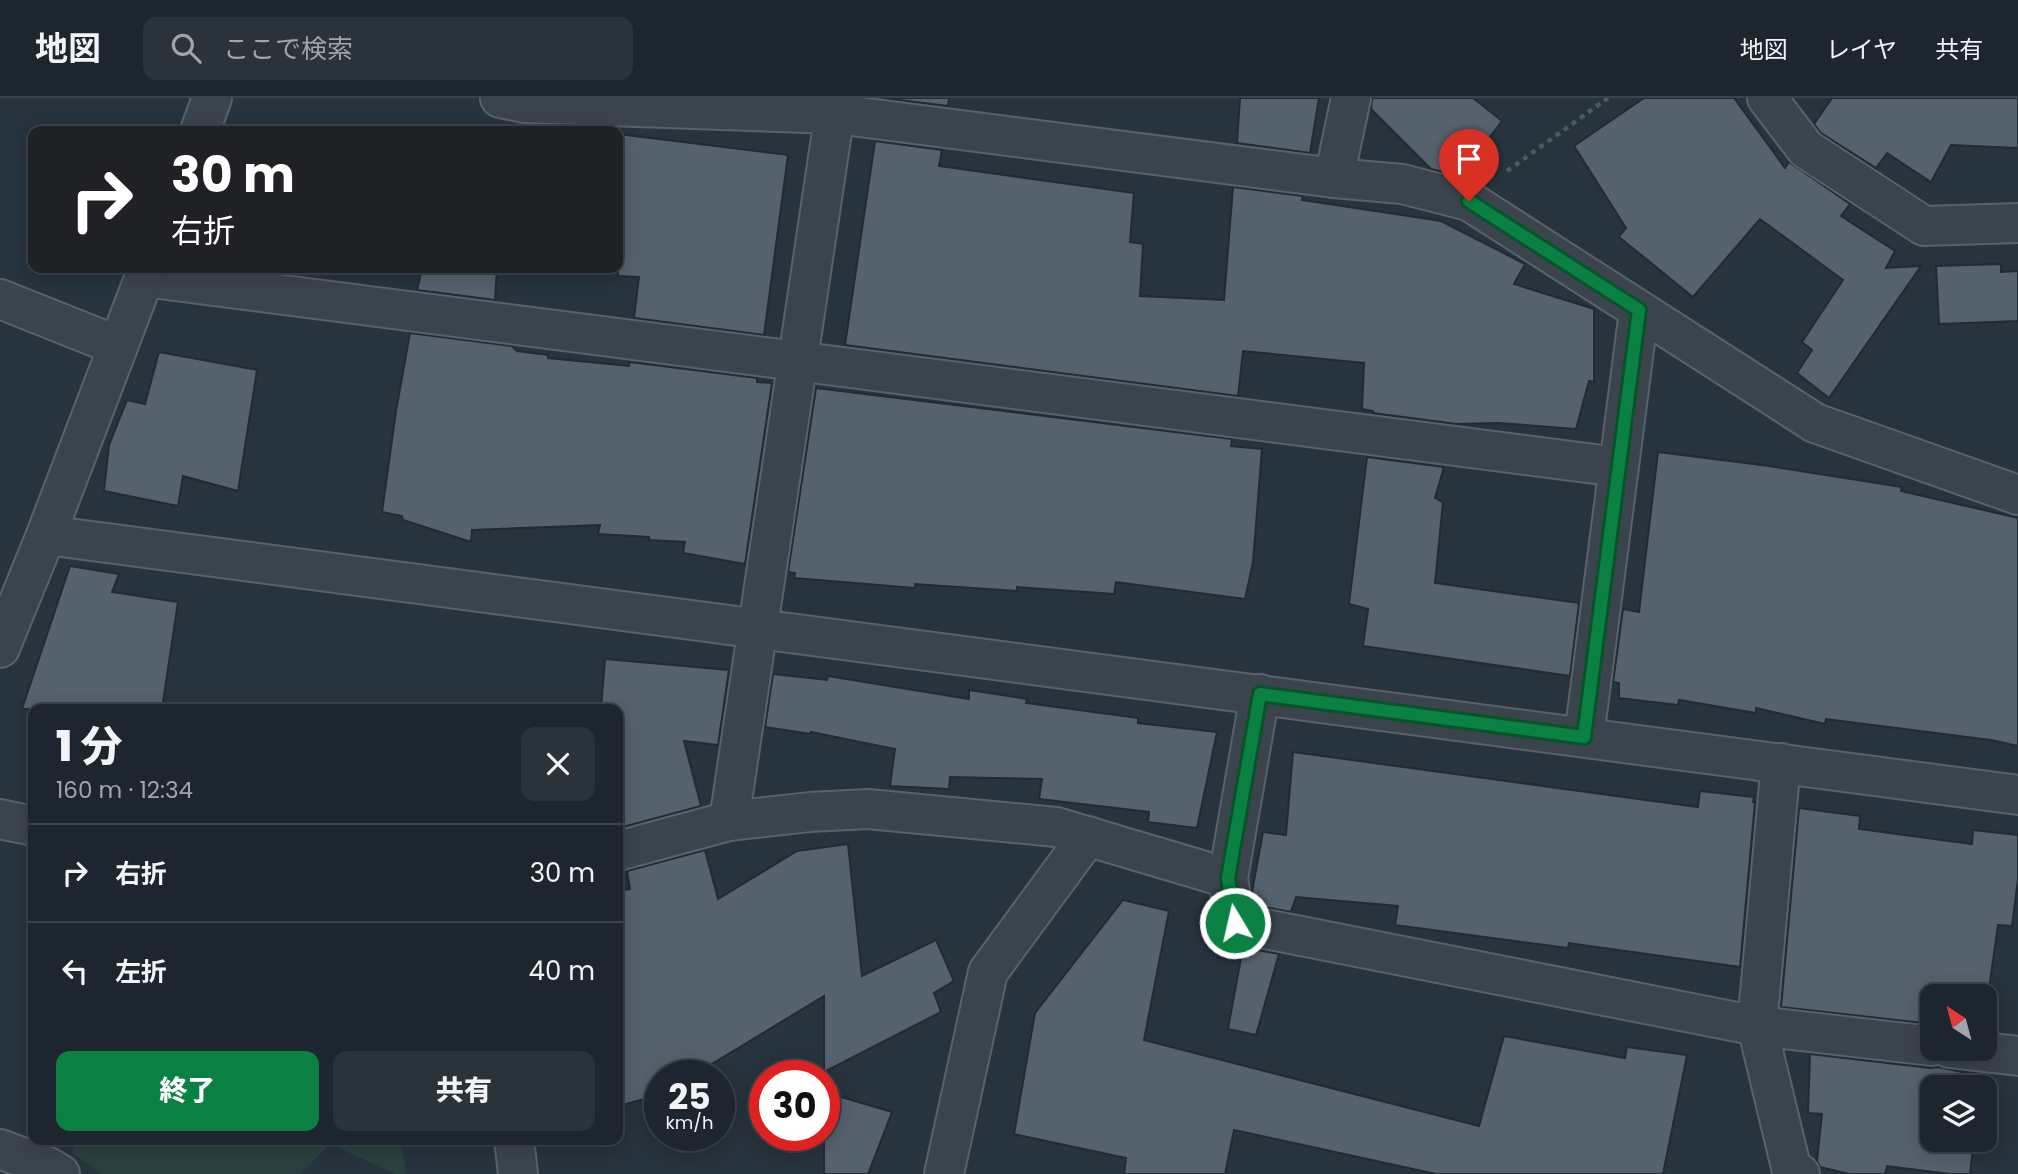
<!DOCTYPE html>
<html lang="ja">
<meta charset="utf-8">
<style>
body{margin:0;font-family:Poppins,"Noto Sans JP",sans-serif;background:#2a323a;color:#f1f3f6;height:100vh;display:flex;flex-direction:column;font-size:26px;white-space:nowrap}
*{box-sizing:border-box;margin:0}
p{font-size:23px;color:#a0a5aa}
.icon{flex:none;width:38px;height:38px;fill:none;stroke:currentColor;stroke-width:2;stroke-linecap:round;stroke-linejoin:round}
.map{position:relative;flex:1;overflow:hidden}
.sheet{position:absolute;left:28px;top:606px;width:595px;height:441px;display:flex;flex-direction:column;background:#1d262e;border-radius:14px;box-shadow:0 4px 18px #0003,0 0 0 2px #3b434a}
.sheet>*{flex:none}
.hud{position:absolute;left:28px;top:28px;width:595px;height:147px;border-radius:14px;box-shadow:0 4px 18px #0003,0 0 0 2px #3b434a;background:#202124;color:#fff;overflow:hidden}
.needle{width:46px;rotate:324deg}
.tools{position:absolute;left:1920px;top:886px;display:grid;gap:14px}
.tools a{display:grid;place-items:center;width:77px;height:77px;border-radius:14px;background:#1d262e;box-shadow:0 4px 18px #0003,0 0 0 2px #3b434a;font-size:35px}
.speed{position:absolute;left:644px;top:962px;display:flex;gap:14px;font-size:35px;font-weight:700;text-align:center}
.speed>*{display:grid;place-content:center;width:91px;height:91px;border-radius:50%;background:#1d262e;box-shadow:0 4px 18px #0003,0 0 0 2px #3b434a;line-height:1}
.speed small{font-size:18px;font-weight:400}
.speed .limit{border:10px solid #d22;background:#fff;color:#111}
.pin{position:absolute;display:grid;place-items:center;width:60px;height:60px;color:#fff;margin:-72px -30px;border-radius:50% 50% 50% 0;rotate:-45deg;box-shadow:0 0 7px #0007}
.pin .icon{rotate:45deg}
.me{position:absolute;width:77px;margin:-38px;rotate:351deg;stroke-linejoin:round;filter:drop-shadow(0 0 5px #0008)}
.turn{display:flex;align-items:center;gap:24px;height:147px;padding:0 28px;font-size:32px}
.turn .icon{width:91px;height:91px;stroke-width:2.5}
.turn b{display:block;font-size:49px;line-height:60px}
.round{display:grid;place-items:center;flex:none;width:74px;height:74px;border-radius:14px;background:#2a323a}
.overview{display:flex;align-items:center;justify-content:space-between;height:119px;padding:0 28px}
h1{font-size:42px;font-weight:800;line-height:52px}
.primary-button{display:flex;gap:14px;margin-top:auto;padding:14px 28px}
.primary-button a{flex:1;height:80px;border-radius:14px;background:#0b8043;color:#fff;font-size:28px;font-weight:800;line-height:80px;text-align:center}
.primary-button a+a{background:#2a323a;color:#f1f3f6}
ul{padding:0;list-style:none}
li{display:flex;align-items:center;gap:21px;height:98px;padding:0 28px;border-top:2px solid #3b434a}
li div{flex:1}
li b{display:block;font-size:26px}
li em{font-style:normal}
header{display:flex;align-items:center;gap:42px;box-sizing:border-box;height:98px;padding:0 35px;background:#1d262e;border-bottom:2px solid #3b434a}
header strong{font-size:33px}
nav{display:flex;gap:38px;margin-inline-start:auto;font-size:24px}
.search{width:490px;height:63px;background:#2a323a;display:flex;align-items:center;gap:18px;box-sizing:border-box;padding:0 24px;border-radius:14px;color:#a0a5aa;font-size:26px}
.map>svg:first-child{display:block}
.green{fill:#2a403f}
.building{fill:#55616d;stroke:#212b34;stroke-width:2}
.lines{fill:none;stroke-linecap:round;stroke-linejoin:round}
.minor-casing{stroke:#58626b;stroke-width:42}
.path{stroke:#495c5c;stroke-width:4.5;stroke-dasharray:5 5;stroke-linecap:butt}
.minor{stroke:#3b444d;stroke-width:38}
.route-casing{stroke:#07532c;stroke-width:18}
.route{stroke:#0b8043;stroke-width:12}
</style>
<header>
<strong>地図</strong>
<div class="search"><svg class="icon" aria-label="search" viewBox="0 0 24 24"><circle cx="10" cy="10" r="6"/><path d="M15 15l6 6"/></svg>ここで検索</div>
<nav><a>地図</a><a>レイヤ</a><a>共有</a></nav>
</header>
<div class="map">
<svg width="2018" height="1076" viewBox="0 0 2018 1076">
<rect width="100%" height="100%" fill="#27333d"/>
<polygon class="green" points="77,1041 401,1041 406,1076 395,1076 330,1046 301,1076 101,1076 72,1055"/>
<g class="building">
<polygon points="883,0 949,0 948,8"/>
<polygon points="1240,0 1319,0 1310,55 1237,45"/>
<polygon points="1372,0 1473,0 1502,23 1467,69 1455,77 1431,71 1371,11"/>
<polygon points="1644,0 1734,0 1785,70 1789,64 1850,106 1841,118 1895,153 1886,170 1921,168 1829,300 1797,275 1812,252 1802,244 1843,182 1760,121 1693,199 1619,139 1626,130 1574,48"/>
<polygon points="1832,0 2018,0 2018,50 1951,47 1931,84 1887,55 1876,70 1821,35 1814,26"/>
<polygon points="618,36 788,57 764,237 634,220 639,179 618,178"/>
<polygon points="875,43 942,52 939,68 1134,95 1130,144 1143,146 1140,198 1224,202 1233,89 1303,98 1302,102 1441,123 1525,166 1514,186 1594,211 1594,284 1589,283 1576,331 1499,325 1456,326 1373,315 1373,313 1362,311 1364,265 1243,253 1238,298 845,247"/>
<polygon points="2001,166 2001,174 2018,173 2018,223 1939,226 1936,168"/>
<polygon points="422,170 497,170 495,202 417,192"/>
<polygon points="410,235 512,248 517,253 548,257 548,260 629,268 630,264 757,280 757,284 772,285 745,466 683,455 685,444 649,442 649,439 598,436 600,427 472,432 471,444 403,422 402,418 382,414 396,313"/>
<polygon points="159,254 257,272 238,393 183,378 178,408 104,393 109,347 127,302 145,306"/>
<polygon points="816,290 1232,341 1231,348 1262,351 1253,464 1245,501 1116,484 1114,496 1017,489 1017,493 915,486 915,490 794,480 795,475 788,474"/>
<polygon points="1658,354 1769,368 1902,389 1901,393 2018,420 2018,648 1991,642 1826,621 1825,626 1756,610 1756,615 1679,602 1678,607 1619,600 1619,585 1613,584 1623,511 1639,514"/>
<polygon points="1367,359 1444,369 1435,400 1443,404 1435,485 1579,505 1570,578 1363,548 1368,511 1349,506"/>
<polygon points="70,468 119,476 112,494 178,504 162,611 22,611"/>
<polygon points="605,561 729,572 718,647 684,643 701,708 619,730 618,611 601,611"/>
<polygon points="773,576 827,582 828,578 969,601 969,592 1027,601 1026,605 1138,620 1138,625 1217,634 1197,730 1148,724 1149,714 1039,701 1042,681 950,679 949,691 890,688 895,651 811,634 811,636 765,629"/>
<polygon points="1293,654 1698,709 1700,693 1754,699 1753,704 1755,704 1740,869 1569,845 1568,850 1395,827 1398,808 1296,799 1291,814 1254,807 1252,794 1263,734 1286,737"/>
<polygon points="1799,710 1860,718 1859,731 1972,746 1973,732 2018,737 2018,782 2012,828 1998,827 1984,926 1984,898 1932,898 1932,926 1781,909"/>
<polygon points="848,746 862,878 936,842 954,883 934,895 941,914 824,974 824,898 692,978 660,978 660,997 618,1008 618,793 630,791 627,773 705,752 718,801 797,753"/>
<polygon points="1123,802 1169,813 1144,942 1479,1028 1504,938 1625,960 1627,949 1687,957 1663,1076 1436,1076 1234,1032 1225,1076 1124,1076 1126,1060 1014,1036 1035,915"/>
<polygon points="1243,849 1279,856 1256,937 1228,931"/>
<polygon points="1810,956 1930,970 1938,969 1982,978 1981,989 1932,989 1932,1041 1974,1041 1970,1076 1950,1076 1887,1068 1885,1076 1849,1076 1820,1069 1817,1063 1822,1016 1808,1015"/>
<polygon points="824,994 892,1014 868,1076 824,1076"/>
</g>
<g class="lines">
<defs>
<g id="minor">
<polyline points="500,0 524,5 836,16 1334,80 1402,86 1469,103 1815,325 2018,397"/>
<polyline points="1767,0 1806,51 1924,128 2018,125"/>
<polyline points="200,33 212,0"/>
<polyline points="1334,80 1351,0"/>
<polyline points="144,179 1618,369"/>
<polyline points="0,201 118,248"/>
<polyline points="46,437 2018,697"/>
<polyline points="0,550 46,437 148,170"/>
<polyline points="1260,596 1228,780 1235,825 1757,928 1932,948"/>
<polyline points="1584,639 1639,213"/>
<polyline points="1781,665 1757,928 1791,1069 1800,1076"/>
<polyline points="0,721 33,728"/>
<polyline points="729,723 837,0"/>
<polyline points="618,753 729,723 810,714 868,711 1056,729 1228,780"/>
<polyline points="1949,950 2018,958"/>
<polyline points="514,1041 518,1076"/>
<polyline points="0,1051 48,1069 60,1076"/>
<polyline points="944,1076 988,874 1088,738"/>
</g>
</defs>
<use href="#minor" class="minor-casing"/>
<polyline class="path" points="1507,73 1608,0"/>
<use href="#minor" class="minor"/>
</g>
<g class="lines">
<defs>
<polyline id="route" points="1235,825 1228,780 1260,596 1584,639 1639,212 1469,103"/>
</defs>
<use href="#route" class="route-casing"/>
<use href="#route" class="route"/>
</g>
</svg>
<div class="tools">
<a><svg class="needle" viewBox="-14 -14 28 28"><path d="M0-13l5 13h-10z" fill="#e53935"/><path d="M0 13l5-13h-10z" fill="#a0a5aa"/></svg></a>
<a><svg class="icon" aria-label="layers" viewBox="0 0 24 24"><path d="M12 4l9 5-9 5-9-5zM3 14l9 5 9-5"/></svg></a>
</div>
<div class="speed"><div>25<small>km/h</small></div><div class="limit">30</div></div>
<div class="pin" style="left:1469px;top:103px;background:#d93025"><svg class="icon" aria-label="arrive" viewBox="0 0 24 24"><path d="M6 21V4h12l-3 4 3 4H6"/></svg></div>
<svg class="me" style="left:1235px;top:825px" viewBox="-20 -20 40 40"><circle r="17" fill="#0b8043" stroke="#fff" stroke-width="3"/><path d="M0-11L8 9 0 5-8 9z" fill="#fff"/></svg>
<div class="hud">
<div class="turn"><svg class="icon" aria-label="right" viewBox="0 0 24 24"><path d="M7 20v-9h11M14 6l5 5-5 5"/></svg><div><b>30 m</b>右折</div></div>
</div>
<section class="sheet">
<div class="overview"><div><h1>1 分</h1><p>160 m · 12:34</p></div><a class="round"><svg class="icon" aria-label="close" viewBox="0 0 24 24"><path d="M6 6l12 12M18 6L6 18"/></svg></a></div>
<ul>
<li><svg class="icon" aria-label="right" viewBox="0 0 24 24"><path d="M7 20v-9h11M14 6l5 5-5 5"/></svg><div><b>右折</b></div><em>30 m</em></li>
<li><svg class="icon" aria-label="left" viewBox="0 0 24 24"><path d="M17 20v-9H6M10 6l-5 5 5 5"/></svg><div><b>左折</b></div><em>40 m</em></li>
</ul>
<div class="primary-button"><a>終了</a><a>共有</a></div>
</section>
</div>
